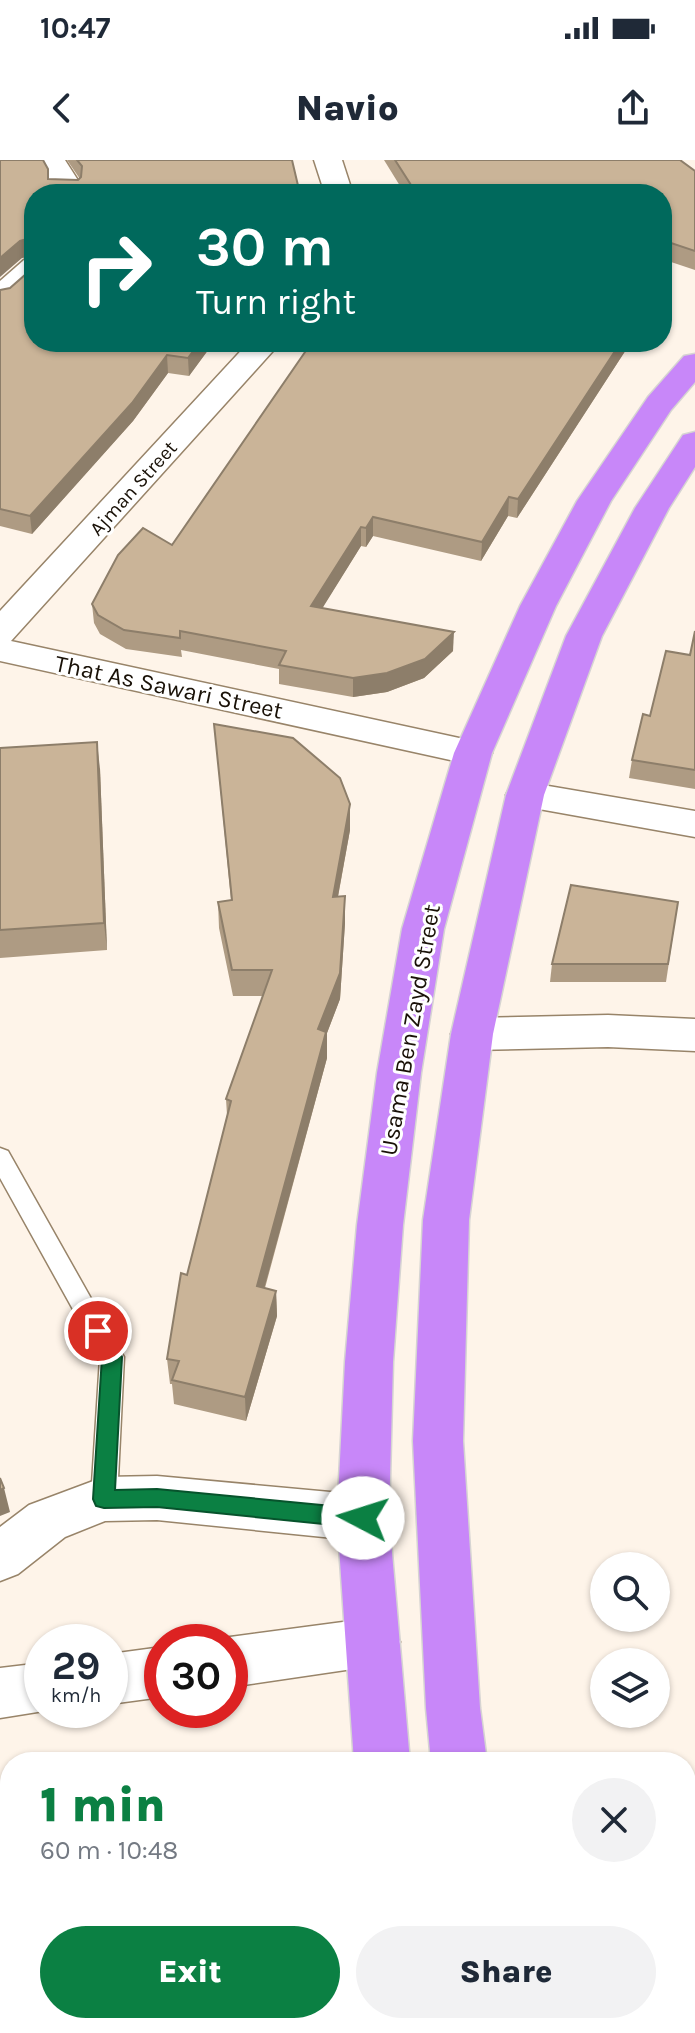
<!DOCTYPE html>
<meta charset="utf-8">
<style>
body{margin:0;font-family:Karla,sans-serif;background:#f2f2f3;color:#1f2937;height:100vh;display:flex;flex-direction:column;font-size:30px;white-space:nowrap}
*{box-sizing:border-box;margin:0}
p{font-size:26px;color:#747a83}
.icon{flex:none;width:44px;height:44px;fill:none;stroke:currentColor;stroke-width:2;stroke-linecap:round;stroke-linejoin:round}
.map{position:relative;flex:1;overflow:hidden}
.panel{position:absolute;left:0px;top:1592px;width:696px;height:282px;display:flex;flex-direction:column;background:#fff;border-radius:32px 32px 0 0;box-shadow:0 2px 6px #0004}
.panel>*{flex:none}
.guide{position:absolute;left:24px;top:24px;width:648px;height:168px;border-radius:32px;box-shadow:0 2px 6px #0004;background:#00695c;color:#fff;overflow:hidden}
.tools{position:absolute;left:590px;top:1392px;display:grid;gap:16px}
.tools a{display:grid;place-items:center;width:80px;height:80px;border-radius:50%;background:#fff;box-shadow:0 2px 6px #0004;font-size:40px}
.speed{position:absolute;left:24px;top:1464px;display:flex;gap:16px;font-size:40px;font-weight:700;text-align:center}
.speed>*{display:grid;place-content:center;width:104px;height:104px;border-radius:50%;background:#fff;box-shadow:0 2px 6px #0004;line-height:1}
.speed small{font-size:20px;font-weight:400}
.speed .limit{border:12px solid #d22;background:#fff;color:#111}
.pin{position:absolute;display:grid;place-items:center;width:68px;height:68px;color:#fff;margin:-34px;border:4px solid #fff;border-radius:50%;box-shadow:0 2px 8px #0007}
.me{position:absolute;width:88px;margin:-44px;rotate:275deg;stroke-linejoin:round;filter:drop-shadow(0 0 6px #0008)}
.turn{display:flex;align-items:center;gap:28px;height:168px;padding:0 40px;font-size:36px}
.turn .icon{width:104px;height:104px;stroke-width:2.5}
.turn b{display:block;font-size:56px;line-height:68px}
.round{display:grid;place-items:center;flex:none;width:84px;height:84px;border-radius:42px;background:#f2f2f3}
.overview{display:flex;align-items:center;justify-content:space-between;height:136px;padding:0 40px}
h1{font-size:48px;font-weight:800;line-height:60px;color:#0b8043}
.primary-button{display:flex;gap:16px;margin-top:auto;padding:16px 40px}
.primary-button a{flex:1;height:92px;border-radius:48px;background:#0b8043;color:#fff;font-size:32px;font-weight:800;line-height:92px;text-align:center}
.primary-button a+a{background:#f2f2f3;color:#1f2937}
.status{display:flex;justify-content:space-between;align-items:center;height:56px;padding:0 40px;background:#fff;direction:ltr}
.status svg{height:22px;fill:currentColor}
header{display:flex;justify-content:space-between;align-items:center;height:104px;padding:0 40px;background:#fff;font-size:36px;font-weight:800}
.map>svg:first-child{display:block}
.lines{fill:none;stroke-linecap:round;stroke-linejoin:round}
.lane-casing{stroke:#988469;stroke-width:3}
.street-casing{stroke:#988469;stroke-width:3}
.highway-casing{stroke:#d6d4d2;stroke-width:3}
.lane{fill:#fff;fill-rule:evenodd}
.street{fill:#fff;fill-rule:evenodd}
.highway{fill:#c887f9;fill-rule:evenodd}
.wall{fill:#ae9b83}
.shaded-wall{fill:#8d7e6a}
.building{fill:#cab498;stroke:#8d7e6a;stroke-width:2}
.route{fill:#0b8043;stroke:#07532c;stroke-width:2}
.labels{text-anchor:middle;stroke-width:6;stroke-linejoin:round;paint-order:stroke}
.far-street-label{font-size:20px;fill:#191107;stroke:#fff}
.street-label{font-size:24px;fill:#191107;stroke:#fff}
</style>
<div class="status"><b>10:47</b><svg viewBox="0 0 49 12"><path d="M0 12V9h3v3zM5 12V6h3v6zM10 12V3h3v9zM15 12V0h3v12zM26 1h20v11H26zM47 4h2v5h-2z"/></svg></div>
<header><svg class="icon" aria-label="back" viewBox="0 0 24 24"><path d="M15 5l-7 7 7 7"/></svg>Navio<svg class="icon" aria-label="share" viewBox="0 0 24 24"><path d="M12 15V3M7 8l5-5 5 5M5 13v7h14v-7"/></svg></header>
<div class="map">
<svg width="695" height="1873" viewBox="0 0 695 1873">
<rect width="100%" height="100%" fill="#fef4e9"/>
<g class="lines">
<defs>
<polygon id="lane" points="0,988 8,991 124,1197 117,1339 113,1347 104,1350 95,1347 91,1339 100,1198 0,1018"/>
<g id="street">
<polygon points="37,0 65,0 81,25 80,34 52,34 53,25"/>
<polygon points="314,0 342,0 353,34 325,34"/>
<polygon points="34,97 34,122 11,143 0,146 0,121 24,100"/>
<polygon points="249,182 281,182 11,481 473,581 486,584 492,593 486,602 473,605 0,501 0,451"/>
<polygon points="525,622 695,651 695,677 511,644 506,635 511,626"/>
<polygon points="608,855 695,859 695,891 608,887 472,890 457,885 451,874 457,863 472,858"/>
<polygon points="157,1316 363,1335 381,1342 389,1358 381,1374 363,1381 157,1360 105,1361 65,1377 18,1414 0,1421 0,1367 29,1345 104,1317"/>
<polygon points="373,1458 392,1465 400,1482 392,1499 373,1506 230,1527 230,1482 217,1482 230,1477"/>
<polygon points="162,1487 162,1537 110,1544 110,1494"/>
<polygon points="42,1503 42,1550 50,1550 0,1558 0,1508"/>
</g>
<g id="highway">
<polygon points="695,194 695,222 671,250 611,341 556,446 492,593 444,769 421,913 403,1065 393,1202 389,1358 410,1602 354,1602 337,1358 345,1202 357,1065 377,913 402,769 454,593 520,446 577,341 648,237 684,196"/>
<polygon points="695,272 695,307 669,348 602,476 544,635 493,874 469,1060 463,1281 480,1548 487,1602 431,1602 426,1548 413,1281 423,1060 451,874 506,635 566,476 635,348 683,275"/>
<polygon points="372,1864 432,1864 433,1873 373,1873"/>
<polygon points="463,1864 523,1864 524,1873 464,1873"/>
</g>
</defs>
<use href="#lane" class="lane-casing"/>
<use href="#street" class="street-casing"/>
<use href="#highway" class="highway-casing"/>
<use href="#lane" class="lane"/>
<use href="#street" class="street"/>
<use href="#highway" class="highway"/>
</g>
<g class="wall">
<polygon points="67,0 292,0 34,95 22,98 49,19 78,20 80,19"/>
<polygon points="384,0 680,0 695,11 695,110 662,99 662,34 405,34"/>
<polygon points="0,130 34,182 214,182 189,216 168,213 133,261 32,374 0,366"/>
<polygon points="312,182 631,182 517,358 508,356 481,401 373,376 366,387 361,386 322,448 453,491 424,518 387,532 353,537 279,524 279,509 181,490 182,497 126,489 100,474 94,463 92,444 172,385"/>
<polygon points="695,471 695,629 629,618 632,600 650,556 690,495"/>
<polygon points="214,564 350,644 350,670 338,737 345,763 340,839 327,873 327,898 265,1128 276,1131 277,1156 246,1261 174,1244 172,1224 170,1224 167,1199 227,955 226,939 263,836 233,836 219,768 218,742 231,740"/>
<polygon points="0,588 100,609 107,790 0,798"/>
<polygon points="678,742 666,822 550,822 552,804"/>
</g>
<g class="shaded-wall">
<polygon points="34,77 34,95 22,98 0,117 0,98 20,81"/>
<polygon points="200,182 214,182 189,216 188,198"/>
<polygon points="621,182 631,182 517,358 518,339"/>
<polygon points="167,195 168,213 133,261 32,374 30,356"/>
<polygon points="509,337 508,356 481,401 482,382"/>
<polygon points="373,357 373,376 366,387 366,368"/>
<polygon points="361,367 361,386 312,465 311,446"/>
<polygon points="454,472 453,491 424,518 387,532 353,537 353,518"/>
<polygon points="97,582 100,609 107,790 104,763"/>
<polygon points="350,644 350,670 333,763 333,737"/>
<polygon points="345,736 345,763 340,839 327,873 327,898 258,1151 257,1126 318,869"/>
<polygon points="276,1131 277,1156 246,1261 245,1237"/>
<polygon points="4,1328 10,1352 0,1356 0,1330"/>
</g>
<g class="building">
<polygon points="0,0 43,0 48,9 48,19 78,20 81,17 82,6 77,0 292,0 300,34 34,34 34,100 34,77 20,81 0,98"/>
<polygon points="395,0 680,0 695,11 695,91 662,80 662,34 424,34 427,30 413,28"/>
<polygon points="34,107 34,182 200,182 188,198 167,195 132,243 30,356 0,349 0,130 10,128"/>
<polygon points="312,182 621,182 518,339 509,337 482,382 373,357 366,368 361,367 311,446 454,472 425,499 387,513 353,518 279,505 286,491 180,471 180,478 124,470 98,455 92,444 118,395 143,368 172,385"/>
<polygon points="695,471 695,610 632,600 643,554 650,556 666,491 690,495"/>
<polygon points="214,564 293,578 340,618 350,644 333,737 345,736 340,813 318,869 326,872 257,1126 276,1131 245,1237 172,1220 179,1201 167,1199 181,1113 187,1115 231,941 226,939 272,810 232,810 218,742 232,740"/>
<polygon points="97,582 104,763 0,770 0,588"/>
<polygon points="571,725 678,742 668,804 552,804"/>
<polygon points="0,1318 4,1328 0,1330"/>
<polygon points="29,1864 311,1864 312,1873 17,1873"/>
</g>
<polygon class="route" points="98,1163 105,1165 122,1197 115,1330 157,1329 363,1349 371,1352 374,1358 371,1365 363,1368 157,1347 104,1348 96,1346 93,1339 102,1197 88,1171 91,1165"/>
<g class="labels">
<g class="far-street-label">
<text transform="translate(133 328) rotate(-48)" y="7">Ajman Street</text>
</g>
<g class="street-label">
<text transform="translate(169 527) rotate(12)" y="8">That As Sawari Street</text>
<text transform="translate(410 870) rotate(-80)" y="8">Usama Ben Zayd Street</text>
</g>
</g>
</svg>
<div class="tools">
<a><svg class="icon" aria-label="search" viewBox="0 0 24 24"><circle cx="10" cy="10" r="6"/><path d="M15 15l6 6"/></svg></a>
<a><svg class="icon" aria-label="layers" viewBox="0 0 24 24"><path d="M12 4l9 5-9 5-9-5zM3 14l9 5 9-5"/></svg></a>
</div>
<div class="speed"><div>29<small>km/h</small></div><div class="limit">30</div></div>
<div class="pin" style="left:98px;top:1171px;background:#d93025"><svg class="icon" aria-label="arrive" viewBox="0 0 24 24"><path d="M6 21V4h12l-3 4 3 4H6"/></svg></div>
<svg class="me" style="left:363px;top:1358px" viewBox="-20 -20 40 40"><circle r="19" fill="#fff"/><path d="M0-13L10 11 0 6-10 11z" fill="#0b8043"/></svg>
<div class="guide">
<div class="turn"><svg class="icon" aria-label="right" viewBox="0 0 24 24"><path d="M7 20v-9h11M14 6l5 5-5 5"/></svg><div><b>30 m</b>Turn right</div></div>
</div>
<section class="panel">
<div class="overview"><div><h1>1 min</h1><p>60 m · 10:48</p></div><a class="round"><svg class="icon" aria-label="close" viewBox="0 0 24 24"><path d="M6 6l12 12M18 6L6 18"/></svg></a></div>
<div class="primary-button"><a>Exit</a><a>Share</a></div>
</section>
</div>
